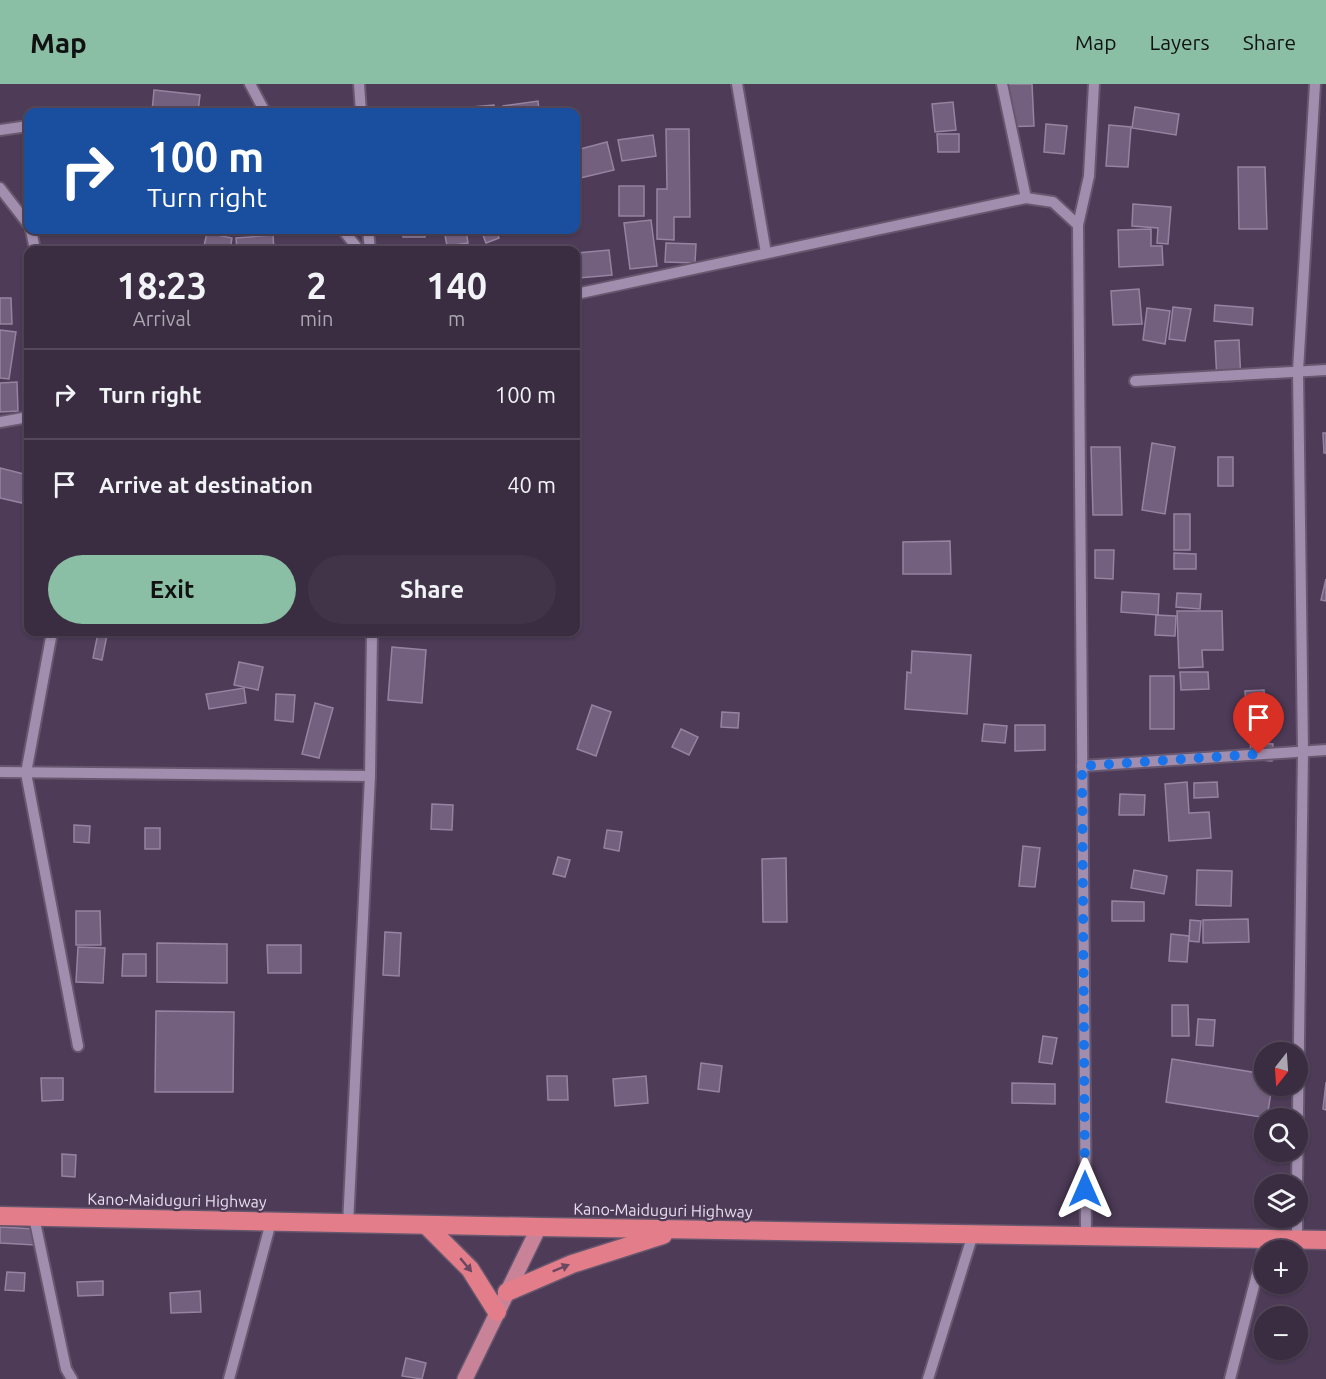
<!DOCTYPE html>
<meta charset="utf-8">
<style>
body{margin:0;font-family:Ubuntu,sans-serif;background:#413448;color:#f1f3f6;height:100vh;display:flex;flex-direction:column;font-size:22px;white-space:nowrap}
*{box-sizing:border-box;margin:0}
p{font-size:20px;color:#aba7b1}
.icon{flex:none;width:33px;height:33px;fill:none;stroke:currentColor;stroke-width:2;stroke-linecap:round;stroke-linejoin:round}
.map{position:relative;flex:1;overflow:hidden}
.side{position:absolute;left:24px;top:162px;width:556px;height:390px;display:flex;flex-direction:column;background:#3a2c41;border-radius:12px;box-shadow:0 2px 4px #0004,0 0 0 2px #54485a}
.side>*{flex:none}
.top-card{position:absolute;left:24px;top:24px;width:556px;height:126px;border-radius:12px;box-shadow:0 2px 4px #0004,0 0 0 2px #54485a;background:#1a4fa0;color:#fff;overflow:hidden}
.needle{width:39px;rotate:197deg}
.fabs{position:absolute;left:1254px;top:958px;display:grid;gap:12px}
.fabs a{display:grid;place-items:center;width:54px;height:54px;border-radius:50%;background:#3a2c41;box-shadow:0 2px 4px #0004,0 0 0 2px #54485a;font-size:30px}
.pin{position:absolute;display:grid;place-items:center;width:51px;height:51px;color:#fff;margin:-62px -26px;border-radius:50% 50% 50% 0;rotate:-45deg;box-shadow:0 0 6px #0007}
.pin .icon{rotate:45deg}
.me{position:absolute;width:66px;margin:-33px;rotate:0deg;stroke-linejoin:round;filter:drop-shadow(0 0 4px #0008)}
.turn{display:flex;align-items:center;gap:21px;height:126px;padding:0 24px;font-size:27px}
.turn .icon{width:78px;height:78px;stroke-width:2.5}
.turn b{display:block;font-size:42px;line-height:51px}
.eta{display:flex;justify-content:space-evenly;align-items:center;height:102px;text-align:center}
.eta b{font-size:36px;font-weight:700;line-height:42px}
.primary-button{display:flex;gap:12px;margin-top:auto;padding:12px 24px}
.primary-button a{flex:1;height:69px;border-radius:36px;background:#8abfa5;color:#111;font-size:24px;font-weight:700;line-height:69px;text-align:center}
.primary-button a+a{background:#413448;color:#f1f3f6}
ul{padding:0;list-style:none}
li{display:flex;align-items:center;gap:18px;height:90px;padding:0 24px;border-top:2px solid #54485a}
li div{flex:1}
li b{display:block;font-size:22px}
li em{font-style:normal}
header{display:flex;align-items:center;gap:36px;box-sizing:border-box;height:84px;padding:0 30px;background:#8abfa5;color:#111}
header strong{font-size:28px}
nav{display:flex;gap:33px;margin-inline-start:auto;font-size:21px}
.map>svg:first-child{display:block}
.building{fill:#73607e;stroke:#9683a2;stroke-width:1.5}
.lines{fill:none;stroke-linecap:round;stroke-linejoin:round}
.minor-casing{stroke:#66576e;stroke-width:14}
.major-casing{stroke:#66576e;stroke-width:18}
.highway-casing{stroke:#66576e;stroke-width:21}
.minor{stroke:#a18dad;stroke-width:10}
.major{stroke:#c98398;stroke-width:15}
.highway{stroke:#e37d8a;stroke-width:18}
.oneway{fill:#6b4861}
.route{stroke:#1a73e8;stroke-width:10;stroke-dasharray:0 18}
.labels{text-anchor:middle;stroke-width:4.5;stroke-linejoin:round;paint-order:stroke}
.street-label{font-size:16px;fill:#e8deef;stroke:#4d3b57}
</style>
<header>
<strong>Map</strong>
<nav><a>Map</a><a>Layers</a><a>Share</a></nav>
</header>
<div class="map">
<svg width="1326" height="1295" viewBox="0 0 1326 1295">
<rect width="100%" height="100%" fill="#4d3b57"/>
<g class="building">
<polygon points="1003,0 1032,0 1034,42 1005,43"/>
<polygon points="154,6 200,11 198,28 152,28"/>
<polygon points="538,17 539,28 504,28 503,22"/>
<polygon points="953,18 956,46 935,48 932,20"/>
<polygon points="494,21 495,28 460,28 460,24"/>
<polygon points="1135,23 1179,30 1176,51 1132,44"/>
<polygon points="1046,40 1067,42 1064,70 1044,68"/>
<polygon points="1109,41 1131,43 1128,83 1106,82"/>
<polygon points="666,45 689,45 690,133 674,133 674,156 657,155 657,105 667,105"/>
<polygon points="937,50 959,50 959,68 938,68"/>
<polygon points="653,51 656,72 622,77 618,56"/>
<polygon points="607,58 614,86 576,95 576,66"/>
<polygon points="1238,83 1265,83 1267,145 1239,145"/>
<rect x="619" y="102" width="25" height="30"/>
<polygon points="1133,120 1171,123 1168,160 1157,159 1158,144 1132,142"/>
<polygon points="651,136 657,182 630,185 624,139"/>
<polygon points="1151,145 1151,162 1162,162 1163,181 1119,183 1118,146"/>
<polygon points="320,146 335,146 335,149 320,148"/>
<rect x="403" y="146" width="22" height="7"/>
<polygon points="444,146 466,146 468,159 447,162"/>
<polygon points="481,146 496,146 499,154 486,159"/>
<polygon points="207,149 232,154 230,166 203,166"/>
<polygon points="273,151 274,166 237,166 236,154"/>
<polygon points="666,159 696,160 695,179 665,178"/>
<polygon points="492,163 492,166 474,166"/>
<polygon points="609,166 612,191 579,194 577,169"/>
<polygon points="1139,205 1142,240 1113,241 1111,207"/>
<polygon points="0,214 11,214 12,240 0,240"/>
<polygon points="1215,221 1253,224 1252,241 1214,237"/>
<polygon points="1173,223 1191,225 1185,257 1169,255"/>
<polygon points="1147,224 1170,227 1165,260 1143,256"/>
<polygon points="0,246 16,248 9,295 0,294"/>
<polygon points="1239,256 1241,297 1217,298 1215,257"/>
<polygon points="17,298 18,327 0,328 0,299"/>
<polygon points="1323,349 1326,349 1326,369 1324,369"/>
<polygon points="1152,359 1175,363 1165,430 1142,426"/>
<polygon points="1091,363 1120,363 1122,431 1093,431"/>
<rect x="1218" y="373" width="15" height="29"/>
<polygon points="0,384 28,391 22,419 0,414"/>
<rect x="1174" y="430" width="16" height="36"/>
<polygon points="950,457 951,490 903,490 903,458"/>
<polygon points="1095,466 1114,466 1113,495 1095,494"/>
<polygon points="1174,469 1196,470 1196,485 1174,485"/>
<polygon points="1326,495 1326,517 1321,516"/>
<polygon points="1122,508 1159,510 1158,531 1121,528"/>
<polygon points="1177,509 1201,510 1200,525 1176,523"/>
<polygon points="1177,527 1222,527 1223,566 1202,566 1203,583 1179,584"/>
<polygon points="1156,531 1176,532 1175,552 1155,551"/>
<polygon points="98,549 107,551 102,576 93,574"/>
<polygon points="392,563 426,566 422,619 388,616"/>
<polygon points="912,567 971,571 967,630 905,625 907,588 911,589"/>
<polygon points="239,578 263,583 258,606 234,601"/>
<polygon points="1180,588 1208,588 1209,605 1181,606"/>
<rect x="1150" y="592" width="24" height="53"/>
<polygon points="244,604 246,619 209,625 206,610"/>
<polygon points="1264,606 1266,642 1247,642 1245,607"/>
<polygon points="276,610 295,611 293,638 275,636"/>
<polygon points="315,619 333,624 319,674 302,670"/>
<polygon points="592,621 611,628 596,672 577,665"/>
<polygon points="722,628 739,629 738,644 721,643"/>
<polygon points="984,640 1007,642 1005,659 982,657"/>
<polygon points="1015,641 1045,641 1045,666 1015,667"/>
<polygon points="681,645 698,653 689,671 672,663"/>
<polygon points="1251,658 1273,660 1272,677 1249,675"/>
<polygon points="1187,698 1189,729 1209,728 1211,754 1169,757 1165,700"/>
<polygon points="1217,698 1218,713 1194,714 1194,699"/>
<polygon points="1120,710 1145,711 1144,731 1119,731"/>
<polygon points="432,720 453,721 452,746 431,745"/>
<polygon points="74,741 90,742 89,759 74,758"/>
<rect x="145" y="744" width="15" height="21"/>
<polygon points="607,746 622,748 619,767 604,764"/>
<polygon points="1023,762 1040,764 1035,803 1019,802"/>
<polygon points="558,773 570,776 565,793 553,790"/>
<polygon points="786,774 787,838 763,838 762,775"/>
<polygon points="1134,786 1167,792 1164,810 1131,804"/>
<polygon points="1197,786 1232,787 1231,822 1196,821"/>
<polygon points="1112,817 1144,818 1144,837 1112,837"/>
<polygon points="76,827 100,827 101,861 76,861"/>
<polygon points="1248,835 1249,858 1203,859 1203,836"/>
<polygon points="1190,836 1201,837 1199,858 1189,857"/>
<polygon points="385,848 401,849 399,892 383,891"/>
<polygon points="1171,850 1189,852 1187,878 1169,877"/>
<polygon points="157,859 227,860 227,899 157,898"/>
<polygon points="267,861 301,861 301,889 268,889"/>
<polygon points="78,863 105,864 103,899 76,898"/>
<polygon points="123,870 146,870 146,892 122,892"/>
<polygon points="1172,921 1188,921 1189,952 1172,952"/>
<polygon points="156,927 234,928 233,1008 155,1008"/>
<polygon points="1198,935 1215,936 1213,962 1196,961"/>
<polygon points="1043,952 1057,954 1052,980 1039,978"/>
<polygon points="1172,975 1264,990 1264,1002 1272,1002 1267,1034 1166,1018"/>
<polygon points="701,979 722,982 719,1008 698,1005"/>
<polygon points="547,992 567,992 568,1016 548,1016"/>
<polygon points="646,992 648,1019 615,1022 613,995"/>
<polygon points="41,994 63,994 63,1016 42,1017"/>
<polygon points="1326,998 1326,1026 1323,1025"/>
<polygon points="1012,999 1055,1000 1055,1020 1012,1019"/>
<polygon points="62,1070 76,1071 75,1093 62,1092"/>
<polygon points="0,1143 35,1145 35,1161 0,1159"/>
<polygon points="7,1188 25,1189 24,1207 5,1206"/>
<polygon points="103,1197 103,1211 78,1212 77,1198"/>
<polygon points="200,1207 201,1228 171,1229 170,1209"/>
<polygon points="406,1274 426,1279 422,1295 402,1292"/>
</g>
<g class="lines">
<defs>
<g id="minor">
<polyline points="250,0 265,28"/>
<polyline points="359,0 361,28"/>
<polyline points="737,0 766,169"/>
<polyline points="1002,0 1026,114"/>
<polyline points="0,46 28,42"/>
<polyline points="0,104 28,140"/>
<polyline points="1078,141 1089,92 1094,0"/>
<polyline points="31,146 35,166"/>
<polyline points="343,146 359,166"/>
<polyline points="368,146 370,166"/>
<polyline points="576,210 1026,114 1053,118 1078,141 1086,1152"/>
<polyline points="1135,297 1326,286"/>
<polyline points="0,338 28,333"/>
<polyline points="52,548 26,689 78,962"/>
<polyline points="1082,682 1326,666"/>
<polyline points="0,688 370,692"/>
<polyline points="1297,1101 1303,667 1298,287 1315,0"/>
<polyline points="34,1133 66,1285 72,1295"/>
<polyline points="348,1140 370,692 372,548"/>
<polyline points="1297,1155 1297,1134"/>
<polyline points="229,1295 271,1138"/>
<polyline points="928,1295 973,1150"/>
<polyline points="1230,1295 1266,1155"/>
</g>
<polyline id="major" points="465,1295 539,1143"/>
<g id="highway">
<polyline points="0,1132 539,1143 1326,1156"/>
<polyline points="426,1141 470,1185 497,1228"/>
<polyline points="507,1208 572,1180 663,1151"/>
</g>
</defs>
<use href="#minor" class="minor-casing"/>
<use href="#major" class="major-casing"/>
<use href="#highway" class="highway-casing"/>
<use href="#minor" class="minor"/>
<use href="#major" class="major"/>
<use href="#highway" class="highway"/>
</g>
<defs><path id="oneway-solid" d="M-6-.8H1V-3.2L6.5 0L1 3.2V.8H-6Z" transform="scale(1.5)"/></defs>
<g class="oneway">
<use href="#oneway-solid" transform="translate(466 1181) rotate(50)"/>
<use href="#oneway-solid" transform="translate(561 1184) rotate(-22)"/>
</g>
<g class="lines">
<polyline class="route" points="1085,1105 1082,682 1259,670"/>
</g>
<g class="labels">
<g class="street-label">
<text transform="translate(177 1116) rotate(1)" y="6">Kano-Maiduguri Highway</text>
<text transform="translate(663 1126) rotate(1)" y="6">Kano-Maiduguri Highway</text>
</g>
</g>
</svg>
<div class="fabs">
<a><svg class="needle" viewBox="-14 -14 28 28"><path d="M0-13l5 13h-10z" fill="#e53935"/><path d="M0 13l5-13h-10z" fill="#aba7b1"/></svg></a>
<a><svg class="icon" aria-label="search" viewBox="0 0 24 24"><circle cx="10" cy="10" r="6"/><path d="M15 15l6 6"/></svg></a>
<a><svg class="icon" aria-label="layers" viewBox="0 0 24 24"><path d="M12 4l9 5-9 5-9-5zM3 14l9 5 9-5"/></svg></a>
<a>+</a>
<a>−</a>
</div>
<div class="pin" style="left:1259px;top:670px;background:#d93025"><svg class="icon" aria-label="arrive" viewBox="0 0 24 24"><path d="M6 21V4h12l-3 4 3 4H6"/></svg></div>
<svg class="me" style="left:1085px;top:1105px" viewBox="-20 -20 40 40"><path d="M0-17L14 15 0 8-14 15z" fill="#1a73e8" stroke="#fff" stroke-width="4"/></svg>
<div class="top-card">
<div class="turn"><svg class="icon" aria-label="right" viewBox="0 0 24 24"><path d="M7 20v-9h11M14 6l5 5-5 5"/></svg><div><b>100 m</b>Turn right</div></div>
</div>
<section class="side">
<div class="eta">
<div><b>18:23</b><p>Arrival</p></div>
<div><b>2</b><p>min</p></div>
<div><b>140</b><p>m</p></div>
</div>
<ul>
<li><svg class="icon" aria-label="right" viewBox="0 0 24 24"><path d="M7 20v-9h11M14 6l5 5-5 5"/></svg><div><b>Turn right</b></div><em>100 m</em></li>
<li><svg class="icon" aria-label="arrive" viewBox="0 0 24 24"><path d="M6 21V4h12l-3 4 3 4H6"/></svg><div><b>Arrive at destination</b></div><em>40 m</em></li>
</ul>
<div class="primary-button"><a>Exit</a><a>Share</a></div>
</section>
</div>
